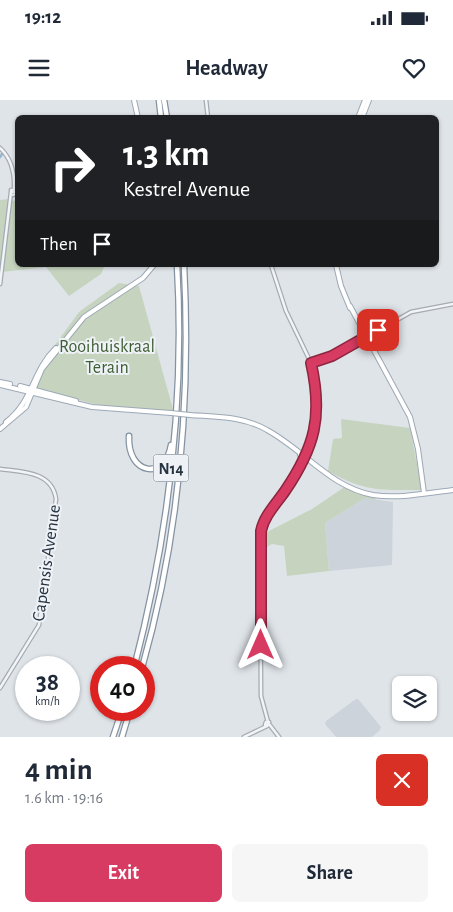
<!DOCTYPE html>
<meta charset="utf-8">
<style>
body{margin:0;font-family:"Alegreya Sans",sans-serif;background:#f6f6f7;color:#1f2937;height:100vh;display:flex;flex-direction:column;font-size:19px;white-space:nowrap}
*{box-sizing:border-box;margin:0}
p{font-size:16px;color:#747a83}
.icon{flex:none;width:28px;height:28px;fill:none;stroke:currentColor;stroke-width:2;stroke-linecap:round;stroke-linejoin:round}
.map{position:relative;height:637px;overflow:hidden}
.side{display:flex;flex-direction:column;background:#fff;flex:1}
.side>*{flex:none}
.top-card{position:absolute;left:15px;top:15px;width:424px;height:152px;border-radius:8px;box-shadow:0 1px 4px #0004;background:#202124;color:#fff;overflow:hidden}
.controls{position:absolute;left:392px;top:576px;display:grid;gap:10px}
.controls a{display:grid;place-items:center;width:45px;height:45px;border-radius:8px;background:#fff;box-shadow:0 1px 4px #0004;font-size:25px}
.speed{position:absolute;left:15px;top:556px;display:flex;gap:10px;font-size:25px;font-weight:700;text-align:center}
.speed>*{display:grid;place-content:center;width:65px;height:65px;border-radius:50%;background:#fff;box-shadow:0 1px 4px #0004;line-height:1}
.speed small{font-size:12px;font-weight:400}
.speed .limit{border:8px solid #d22;background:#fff;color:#111}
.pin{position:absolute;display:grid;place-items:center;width:42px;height:42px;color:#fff;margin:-21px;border-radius:10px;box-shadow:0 2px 8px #0006}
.me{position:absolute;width:55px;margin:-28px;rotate:0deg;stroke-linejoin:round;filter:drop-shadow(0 0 4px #0008)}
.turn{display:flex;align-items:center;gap:18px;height:105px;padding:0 25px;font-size:22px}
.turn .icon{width:65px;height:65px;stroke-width:2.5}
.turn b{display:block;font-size:35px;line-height:42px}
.then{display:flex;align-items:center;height:48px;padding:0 25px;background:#0003;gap:10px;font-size:19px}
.round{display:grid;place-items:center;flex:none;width:52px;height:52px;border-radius:8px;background:#f6f6f7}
.overview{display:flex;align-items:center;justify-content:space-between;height:85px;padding:0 25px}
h1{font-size:30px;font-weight:600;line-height:38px}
.cta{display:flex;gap:10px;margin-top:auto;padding:10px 25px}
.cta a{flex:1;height:58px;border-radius:8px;background:#d73b61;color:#fff;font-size:20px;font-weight:600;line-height:58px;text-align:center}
.cta a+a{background:#f6f6f7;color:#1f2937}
.status{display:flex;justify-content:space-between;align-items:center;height:35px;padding:0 25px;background:#fff;direction:ltr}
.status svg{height:14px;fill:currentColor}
header{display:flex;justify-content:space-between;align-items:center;height:65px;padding:0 25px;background:#fff;font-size:22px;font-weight:600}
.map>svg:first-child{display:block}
.built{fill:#ccd3db}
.green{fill:#c6d4bf}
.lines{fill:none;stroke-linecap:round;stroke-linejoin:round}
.canal{stroke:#97b5cc;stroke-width:2.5}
.minor-casing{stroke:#a4abb3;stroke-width:5}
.major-casing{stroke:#9da9b6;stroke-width:6}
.highway-casing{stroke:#8592a1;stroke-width:7}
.minor{stroke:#f2f4f7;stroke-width:2.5}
.major{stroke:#fff;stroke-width:4}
.highway{stroke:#fff;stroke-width:4.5}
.major-bridge-casing{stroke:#9da9b6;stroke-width:6;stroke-linecap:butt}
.major-bridge{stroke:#fff;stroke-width:4}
.route-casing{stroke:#8c263f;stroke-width:12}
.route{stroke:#d73b61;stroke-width:9}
.labels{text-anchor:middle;stroke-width:4;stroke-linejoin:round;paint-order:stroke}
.shield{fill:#eef2f6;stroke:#626c77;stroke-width:1}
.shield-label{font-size:16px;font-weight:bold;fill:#263341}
.park-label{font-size:18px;fill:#3f5e33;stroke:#eef2f6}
.street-label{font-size:18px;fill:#263341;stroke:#eef2f6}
</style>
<div class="status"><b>19:12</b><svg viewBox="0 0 49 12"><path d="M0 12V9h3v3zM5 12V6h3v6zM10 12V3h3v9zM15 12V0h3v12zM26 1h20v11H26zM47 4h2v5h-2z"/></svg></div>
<header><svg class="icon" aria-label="menu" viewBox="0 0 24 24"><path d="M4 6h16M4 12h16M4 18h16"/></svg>Headway<svg class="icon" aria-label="heart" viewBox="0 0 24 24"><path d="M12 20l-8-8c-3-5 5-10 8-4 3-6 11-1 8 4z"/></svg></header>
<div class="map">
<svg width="453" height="637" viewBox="0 0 453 637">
<rect width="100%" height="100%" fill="#dfe4e9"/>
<g class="built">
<polygon points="365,398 393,402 392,465 329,471 325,423"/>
<polygon points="356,599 358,599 381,627 380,630 372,637 336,637 325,624 326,621"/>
</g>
<g class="green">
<polygon points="10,99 2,172 0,173 0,100"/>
<polygon points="17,100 18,165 105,165 101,174 69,196 46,167 2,172 12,101"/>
<polygon points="119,183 139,186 174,313 105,307 31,287 36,271 79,212"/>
<path d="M341,319L410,328L422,390C380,390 365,392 328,371L333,339L342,338Z"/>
<polygon points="346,386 373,395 376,400 365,398 325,423 329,471 287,476 284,446 272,444 262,450 263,434 312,409"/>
</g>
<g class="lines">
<polyline class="canal" points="0,57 2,54"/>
<defs>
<g id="minor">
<polyline points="206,0 208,18"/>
<path d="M0,48C12,59 15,74 14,90"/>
<polygon points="13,90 14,92 12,92 11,90"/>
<polyline points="13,95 17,93"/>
<polyline points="271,165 286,211 311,263 317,295 317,317"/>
<polyline points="0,184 11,92"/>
<polyline points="349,247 411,212 453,204"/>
<polyline points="312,263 350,246"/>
<polyline points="304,357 315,334 317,316"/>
<path d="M0,369C22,372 52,371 56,399L39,525L0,588"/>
<polygon points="266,622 269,622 268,625 265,625"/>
<polyline points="268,622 261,596 260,436 264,422 299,367"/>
<polyline points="269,624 279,637"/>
<polyline points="244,637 267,626"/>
</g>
<g id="major">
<polyline points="134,0 138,18"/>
<polyline points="358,18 365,0"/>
<polyline points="362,18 369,0"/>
<polyline points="336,165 341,186 350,208"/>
<polyline points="350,206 410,317 418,349 424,393"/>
<polyline points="0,282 10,284"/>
<polyline points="0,285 92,307 171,313"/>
<polyline points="20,286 76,301"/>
<path d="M190,315C216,317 243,316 267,330C304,350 330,387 373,395C399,399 427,393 453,390"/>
<path d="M6,322C33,302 32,271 56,248"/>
<polyline points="0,329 26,307 42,269 84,217 143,178 154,165"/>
<polyline points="299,367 302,358 300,355"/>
</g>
<g id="highway">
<polyline points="159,0 161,18"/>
<polyline points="164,0 167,18"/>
<path d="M129,336C127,375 165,381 171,345"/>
<path d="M134,568C168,437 185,300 177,165"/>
<path d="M142,568C179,437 191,300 184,165"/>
<polyline points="113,637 122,610"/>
<polyline points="122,637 130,610"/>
</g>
</defs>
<use href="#minor" class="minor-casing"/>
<use href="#major" class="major-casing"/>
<use href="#highway" class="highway-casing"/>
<use href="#minor" class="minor"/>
<use href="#major" class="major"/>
<use href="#highway" class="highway"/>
<defs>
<polyline id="major-bridge" points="171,313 190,315"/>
</defs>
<use href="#major-bridge" class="major-bridge-casing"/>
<use href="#major-bridge" class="major-bridge"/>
</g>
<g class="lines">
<defs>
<path id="route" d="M261,545V431C264,416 276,404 285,391C315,347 323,316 311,263L332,256L378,230"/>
</defs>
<use href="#route" class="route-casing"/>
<use href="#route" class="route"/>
</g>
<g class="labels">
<rect class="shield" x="153.5" y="354.5" width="35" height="27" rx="4"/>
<g class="shield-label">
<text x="171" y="374">N14</text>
</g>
<g class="park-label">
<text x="107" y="252">Rooihuiskraal<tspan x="107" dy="21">Terain</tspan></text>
</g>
<g class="street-label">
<text transform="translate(46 463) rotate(-82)" y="6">Capensis Avenue</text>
</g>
</g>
</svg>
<div class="controls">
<a><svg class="icon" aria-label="layers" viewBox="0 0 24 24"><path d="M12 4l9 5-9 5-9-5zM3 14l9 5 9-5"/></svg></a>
</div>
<div class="speed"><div>38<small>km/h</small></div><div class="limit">40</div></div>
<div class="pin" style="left:378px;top:230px;background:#d93025"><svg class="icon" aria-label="arrive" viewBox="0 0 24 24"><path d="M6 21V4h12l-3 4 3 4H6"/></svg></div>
<svg class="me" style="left:261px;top:545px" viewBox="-20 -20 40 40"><path d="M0-17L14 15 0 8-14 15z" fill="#d73b61" stroke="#fff" stroke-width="4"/></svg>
<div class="top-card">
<div class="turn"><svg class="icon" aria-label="right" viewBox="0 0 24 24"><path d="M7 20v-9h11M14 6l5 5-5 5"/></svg><div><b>1.3 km</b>Kestrel Avenue</div></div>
<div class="then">Then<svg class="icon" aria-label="arrive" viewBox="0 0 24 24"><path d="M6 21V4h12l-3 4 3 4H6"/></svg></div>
</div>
</div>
<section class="side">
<div class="overview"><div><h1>4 min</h1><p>1.6 km · 19:16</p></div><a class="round" style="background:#d93025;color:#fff"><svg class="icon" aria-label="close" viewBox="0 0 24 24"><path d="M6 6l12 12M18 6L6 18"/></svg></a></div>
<div class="cta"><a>Exit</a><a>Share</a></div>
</section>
